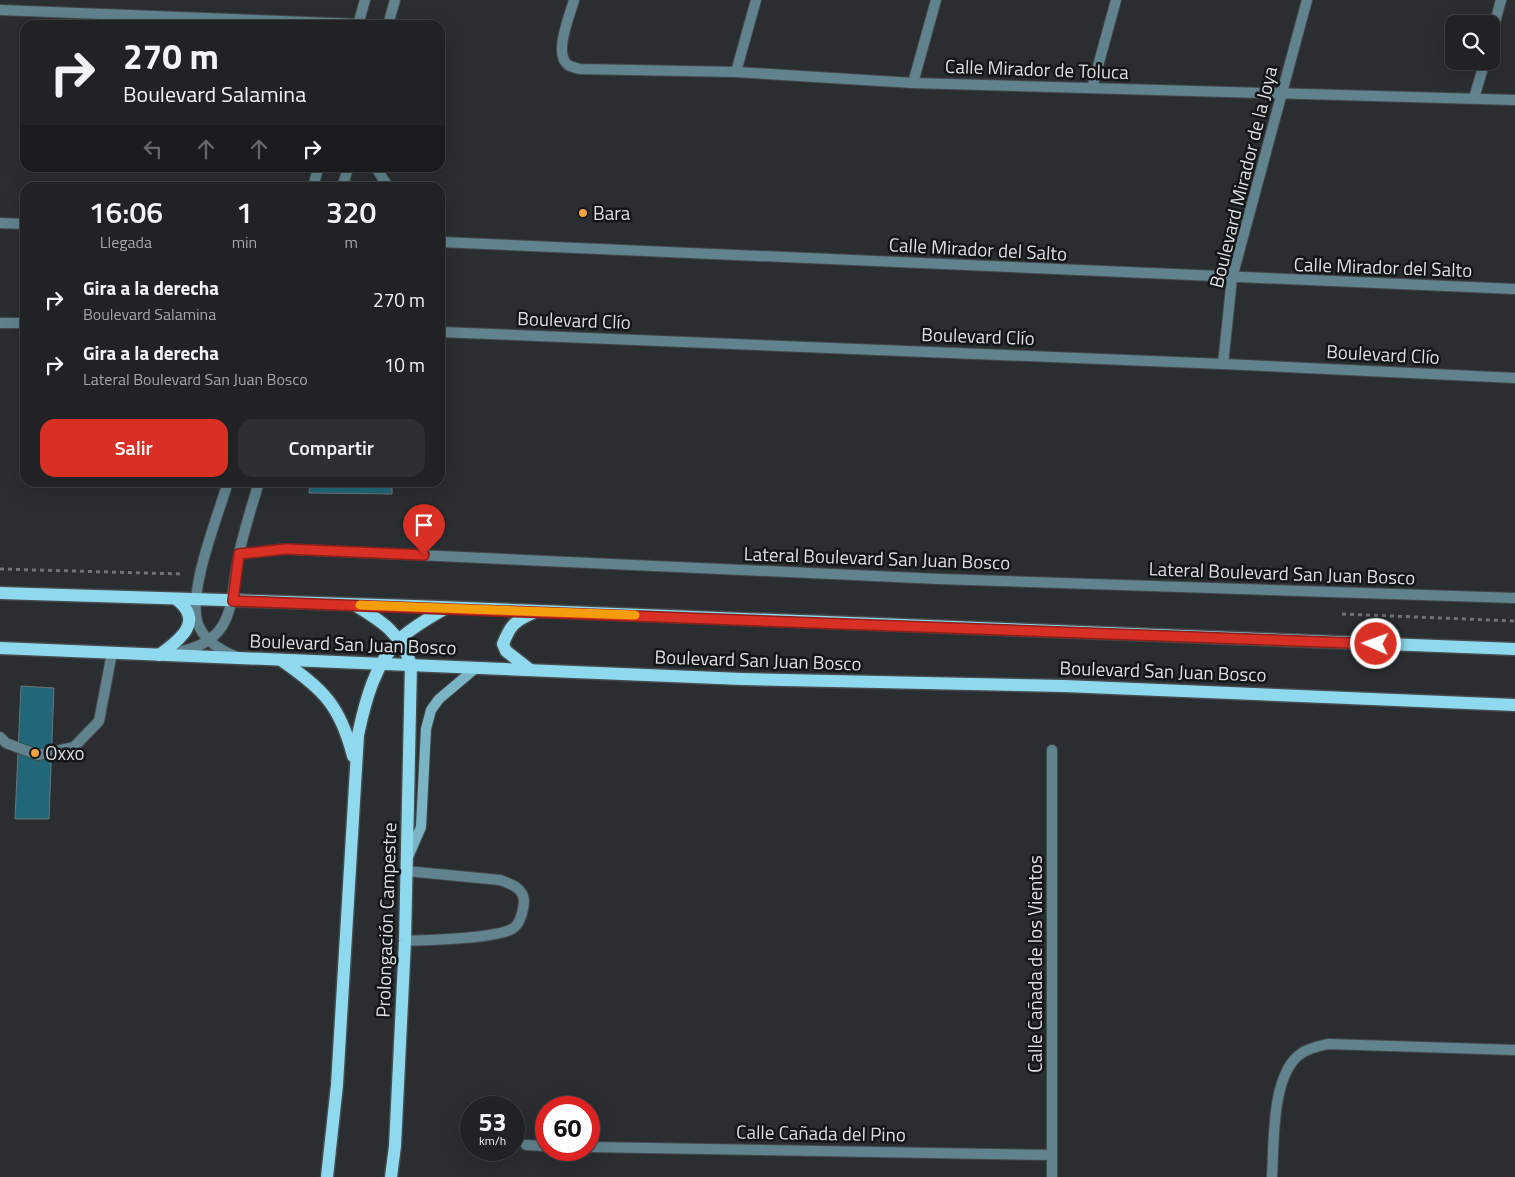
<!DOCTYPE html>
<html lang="es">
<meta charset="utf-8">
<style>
body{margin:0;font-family:"Titillium Web",sans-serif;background:#2d2f31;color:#f1f3f6;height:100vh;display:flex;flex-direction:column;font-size:19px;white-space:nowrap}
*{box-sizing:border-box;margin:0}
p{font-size:16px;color:#a2a4a6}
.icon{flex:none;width:28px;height:28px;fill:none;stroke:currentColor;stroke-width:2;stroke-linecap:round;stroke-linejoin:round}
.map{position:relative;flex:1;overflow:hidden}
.side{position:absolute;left:20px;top:182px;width:425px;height:305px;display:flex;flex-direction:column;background:#202224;border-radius:15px;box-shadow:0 5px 20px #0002,0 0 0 1px #3d3f41}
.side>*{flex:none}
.top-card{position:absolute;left:20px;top:20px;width:425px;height:152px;border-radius:15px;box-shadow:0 5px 20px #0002,0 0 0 1px #3d3f41;background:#202224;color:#f1f3f6;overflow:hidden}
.fabs{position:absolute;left:1445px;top:15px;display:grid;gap:10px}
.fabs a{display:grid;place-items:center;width:55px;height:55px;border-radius:10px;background:#202224;box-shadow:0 5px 20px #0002,0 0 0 1px #3d3f41;font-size:25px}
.speed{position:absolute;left:460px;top:1096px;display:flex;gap:10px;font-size:25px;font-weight:700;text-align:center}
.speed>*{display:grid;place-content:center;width:65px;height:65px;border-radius:50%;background:#202224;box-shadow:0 5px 20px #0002,0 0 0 1px #3d3f41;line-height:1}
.speed small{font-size:12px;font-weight:400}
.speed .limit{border:8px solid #d22;background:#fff;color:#111}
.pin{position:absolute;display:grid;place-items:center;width:42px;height:42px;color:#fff;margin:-51px -21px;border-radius:50% 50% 50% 0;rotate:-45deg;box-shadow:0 0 5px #0007}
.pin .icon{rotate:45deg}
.me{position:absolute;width:55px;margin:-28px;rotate:272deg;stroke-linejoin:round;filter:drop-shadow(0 0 4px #0008)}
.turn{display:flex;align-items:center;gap:18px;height:105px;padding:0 20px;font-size:22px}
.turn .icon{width:65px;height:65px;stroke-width:2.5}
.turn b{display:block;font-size:35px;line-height:42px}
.lanes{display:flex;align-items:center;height:48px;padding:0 20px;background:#0003;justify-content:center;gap:25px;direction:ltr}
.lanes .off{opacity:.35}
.eta{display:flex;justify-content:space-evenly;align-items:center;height:85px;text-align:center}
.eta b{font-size:30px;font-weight:600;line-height:35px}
.cta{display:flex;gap:10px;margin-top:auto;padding:10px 20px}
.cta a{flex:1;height:58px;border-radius:15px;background:#d93025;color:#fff;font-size:20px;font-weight:600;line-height:58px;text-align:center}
.cta a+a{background:#2d2f31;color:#f1f3f6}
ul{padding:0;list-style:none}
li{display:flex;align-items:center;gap:15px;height:65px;padding:0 20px}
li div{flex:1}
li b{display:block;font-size:19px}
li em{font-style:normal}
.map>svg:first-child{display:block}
.building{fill:#206779;stroke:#6f7476}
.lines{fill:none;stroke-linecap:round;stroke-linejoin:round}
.service-casing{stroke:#464a4c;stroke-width:12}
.minor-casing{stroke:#464a4c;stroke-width:12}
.tertiary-casing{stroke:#464a4c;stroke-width:12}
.secondary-casing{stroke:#464a4c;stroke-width:12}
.primary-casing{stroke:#464a4c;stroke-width:15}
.path{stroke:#707475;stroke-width:3;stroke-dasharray:4 4;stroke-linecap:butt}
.service{stroke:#61838d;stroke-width:10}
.minor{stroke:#61838d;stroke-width:10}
.tertiary{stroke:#61838d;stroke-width:10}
.secondary{stroke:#7bb4c4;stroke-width:10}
.primary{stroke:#8fd9ef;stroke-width:12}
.route-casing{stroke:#8d1f18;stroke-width:12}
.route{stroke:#d93025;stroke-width:9}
.slow{stroke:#f59e0b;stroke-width:9}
.poi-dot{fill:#f3a442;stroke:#141617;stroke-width:2}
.labels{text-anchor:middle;stroke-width:5;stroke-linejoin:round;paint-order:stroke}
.street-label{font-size:19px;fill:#dcdfe0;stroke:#141617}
.poi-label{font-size:19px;fill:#dcdfe0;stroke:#141617;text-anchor:start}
</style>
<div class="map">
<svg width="1515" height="1177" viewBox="0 0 1515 1177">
<rect width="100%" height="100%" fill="#2a2e30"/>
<g class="building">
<polygon points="310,482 392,482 392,494 309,493"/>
<polygon points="21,686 54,688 49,819 15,819"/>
</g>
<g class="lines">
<defs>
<g id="service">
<polyline points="0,737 6,743 38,755 74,747 99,721 112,653"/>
<path d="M405,941C428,940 493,939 512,929C521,924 523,911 524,902C524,888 511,884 500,880L406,871"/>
</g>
<g id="minor">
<path d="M574,0C570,15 553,54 568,65C571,67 577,68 580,69L736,72L913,83L1515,100"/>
<polyline points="0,10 359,24"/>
<polyline points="1491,37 1501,0"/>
<polyline points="736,72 756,0"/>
<polyline points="913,83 936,0"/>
<polyline points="1092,88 1116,0"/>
<polyline points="1474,98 1485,61"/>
<polyline points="0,223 25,224"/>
<polyline points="440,242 1515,289"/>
<polyline points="0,323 25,323"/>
<polyline points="440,332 1223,364 1515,378"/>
<polyline points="1223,364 1232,278 1307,0"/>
<polyline points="526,1145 546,1146"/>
<polyline points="589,1147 1052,1155"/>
<polyline points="1052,1177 1052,750"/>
<path d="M1272,1177C1274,1144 1271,1072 1302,1053C1309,1048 1320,1046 1328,1044L1515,1050"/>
</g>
<g id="tertiary">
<polyline points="358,25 365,0"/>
<polyline points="388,25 395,0"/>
<polyline points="376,168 389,188"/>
<polyline points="313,188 318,168"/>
<polyline points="342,188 348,168"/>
<path d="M228,482C218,516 187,592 198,624C204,640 220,650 235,656"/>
<polyline points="239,554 286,549 939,579 1515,598"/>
<path d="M177,652C238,641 229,600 239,554C244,530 252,506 259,482"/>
</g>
<polyline id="secondary" points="408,857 421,827 426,729 431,710 439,699 477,667"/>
<g id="primary">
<polyline points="0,593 413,606 1515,649"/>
<path d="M355,605C383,622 399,632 411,664L405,941L395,1146L391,1177"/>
<polyline points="0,648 742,679 1064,686 1515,705"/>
<path d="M159,655C180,640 205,621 176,599"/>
<path d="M281,660C323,689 340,705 353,756"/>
<path d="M529,669L506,651L503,644C510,626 514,621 533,613"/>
<path d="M327,1177L337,1085L358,735C365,702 375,662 401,638C414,626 431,617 446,608"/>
</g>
</defs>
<use href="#service" class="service-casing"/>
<use href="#minor" class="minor-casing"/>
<use href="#tertiary" class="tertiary-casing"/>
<use href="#secondary" class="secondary-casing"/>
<use href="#primary" class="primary-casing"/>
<g class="path">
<polyline points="0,569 182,574"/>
<polyline points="1342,614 1515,621"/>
</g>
<use href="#service" class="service"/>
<use href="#minor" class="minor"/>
<use href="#tertiary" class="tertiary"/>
<use href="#secondary" class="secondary"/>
<use href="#primary" class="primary"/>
</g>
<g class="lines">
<defs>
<polyline id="route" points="424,555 286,549 239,554 233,601 1376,644"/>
</defs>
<use href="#route" class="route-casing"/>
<use href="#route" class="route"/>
<polyline class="slow" points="360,605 635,615"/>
</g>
<g class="poi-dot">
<circle cx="583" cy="213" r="5"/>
<circle cx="35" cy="753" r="5"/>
</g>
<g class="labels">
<g class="street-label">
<text transform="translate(1037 69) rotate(2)" y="7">Calle Mirador de Toluca</text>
<text transform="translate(1243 177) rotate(-76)" y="7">Boulevard Mirador de la Joya</text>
<text transform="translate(978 249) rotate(3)" y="7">Calle Mirador del Salto</text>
<text transform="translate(1383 267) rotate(2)" y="7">Calle Mirador del Salto</text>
<text transform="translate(574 320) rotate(2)" y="7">Boulevard Clío</text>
<text transform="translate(978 336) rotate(2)" y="7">Boulevard Clío</text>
<text transform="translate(1383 354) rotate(3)" y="7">Boulevard Clío</text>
<text transform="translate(877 558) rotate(2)" y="7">Lateral Boulevard San Juan Bosco</text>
<text transform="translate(1282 573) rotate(2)" y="7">Lateral Boulevard San Juan Bosco</text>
<text transform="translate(353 644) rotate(2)" y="7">Boulevard San Juan Bosco</text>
<text transform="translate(758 660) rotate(2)" y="7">Boulevard San Juan Bosco</text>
<text transform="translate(1163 671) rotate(2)" y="7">Boulevard San Juan Bosco</text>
<text transform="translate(386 920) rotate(-88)" y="7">Prolongación Campestre</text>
<text transform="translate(1035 964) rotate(-90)" y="7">Calle Cañada de los Vientos</text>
<text transform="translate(821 1133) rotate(1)" y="7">Calle Cañada del Pino</text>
</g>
<g class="poi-label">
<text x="593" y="220">Bara</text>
<text x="45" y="760">Oxxo</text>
</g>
</g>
</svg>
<div class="fabs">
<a><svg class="icon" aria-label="search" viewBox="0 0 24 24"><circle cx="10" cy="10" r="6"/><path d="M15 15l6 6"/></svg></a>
</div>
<div class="speed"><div>53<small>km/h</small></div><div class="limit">60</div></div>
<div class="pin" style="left:424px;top:555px;background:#d93025"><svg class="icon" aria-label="arrive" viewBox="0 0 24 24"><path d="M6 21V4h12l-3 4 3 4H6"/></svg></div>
<svg class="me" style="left:1376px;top:644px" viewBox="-20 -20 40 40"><circle r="17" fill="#d93025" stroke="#fff" stroke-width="3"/><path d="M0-11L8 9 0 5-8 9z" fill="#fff"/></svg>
<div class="top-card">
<div class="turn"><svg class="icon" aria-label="right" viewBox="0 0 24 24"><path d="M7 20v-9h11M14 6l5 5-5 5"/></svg><div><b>270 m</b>Boulevard Salamina</div></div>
<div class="lanes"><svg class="icon off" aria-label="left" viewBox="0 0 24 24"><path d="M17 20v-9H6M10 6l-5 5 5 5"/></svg><svg class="icon off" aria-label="ahead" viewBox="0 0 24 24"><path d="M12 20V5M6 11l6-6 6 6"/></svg><svg class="icon off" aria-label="ahead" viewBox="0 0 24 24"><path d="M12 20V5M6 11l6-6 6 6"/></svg><svg class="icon" aria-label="right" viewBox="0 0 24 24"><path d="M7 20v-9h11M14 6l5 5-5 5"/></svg></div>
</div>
<section class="side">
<div class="eta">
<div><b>16:06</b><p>Llegada</p></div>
<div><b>1</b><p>min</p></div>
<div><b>320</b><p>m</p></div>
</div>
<ul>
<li><svg class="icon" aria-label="right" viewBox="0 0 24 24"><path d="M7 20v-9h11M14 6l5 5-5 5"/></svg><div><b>Gira a la derecha</b><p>Boulevard Salamina</p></div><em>270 m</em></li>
<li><svg class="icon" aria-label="right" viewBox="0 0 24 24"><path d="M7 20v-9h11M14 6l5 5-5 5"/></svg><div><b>Gira a la derecha</b><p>Lateral Boulevard San Juan Bosco</p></div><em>10 m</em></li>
</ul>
<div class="cta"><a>Salir</a><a>Compartir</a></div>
</section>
</div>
